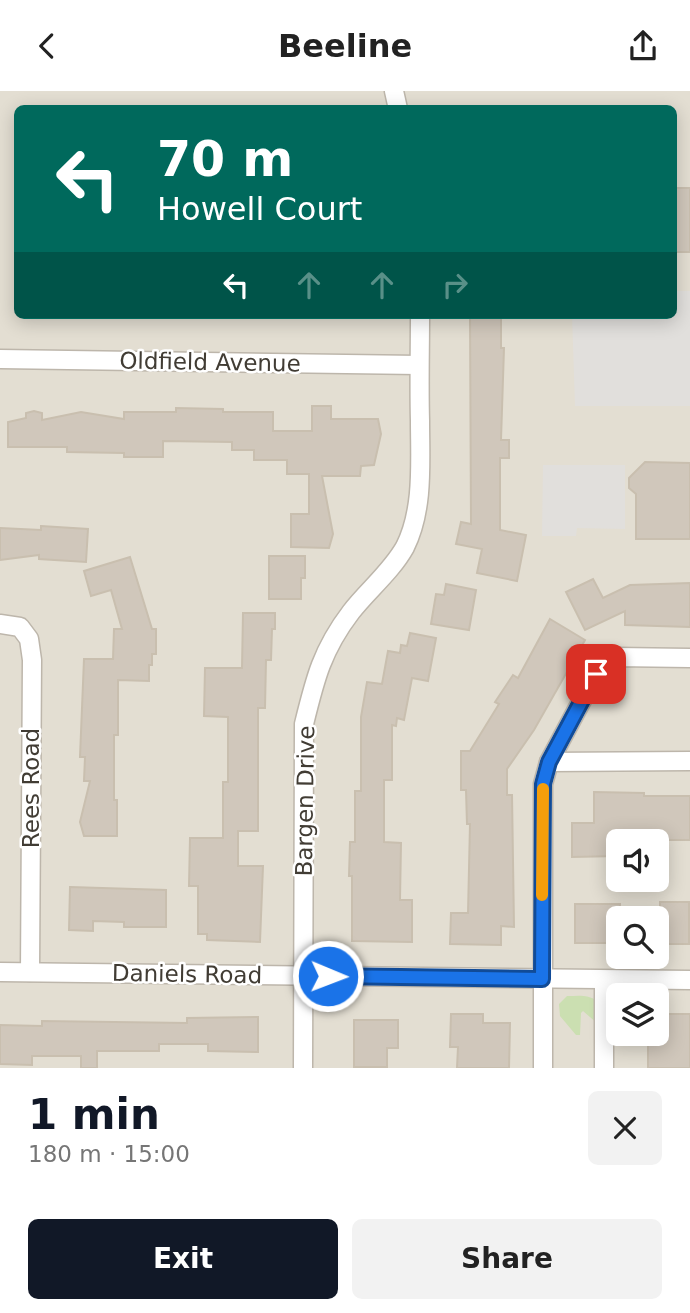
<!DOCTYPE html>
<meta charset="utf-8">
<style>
body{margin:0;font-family:"DejaVu Sans",sans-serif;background:#f2f2f2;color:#222;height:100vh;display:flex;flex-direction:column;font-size:26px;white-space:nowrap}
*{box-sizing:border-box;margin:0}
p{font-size:23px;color:#767676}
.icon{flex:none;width:38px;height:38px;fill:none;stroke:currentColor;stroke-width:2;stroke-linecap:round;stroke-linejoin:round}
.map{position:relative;height:977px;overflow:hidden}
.sheet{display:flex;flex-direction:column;background:#fff;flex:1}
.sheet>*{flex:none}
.banner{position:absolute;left:14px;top:14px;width:663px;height:214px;border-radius:10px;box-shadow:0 4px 18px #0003;background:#00695c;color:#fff;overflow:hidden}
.controls{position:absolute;left:606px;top:738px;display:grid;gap:14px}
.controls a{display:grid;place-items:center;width:63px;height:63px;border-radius:10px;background:#fff;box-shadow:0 4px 18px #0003;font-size:35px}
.pin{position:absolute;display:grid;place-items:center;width:60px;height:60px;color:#fff;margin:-30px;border-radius:14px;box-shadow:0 4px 10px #0006}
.me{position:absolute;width:77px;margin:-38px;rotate:91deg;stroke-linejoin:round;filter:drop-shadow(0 0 5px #0008)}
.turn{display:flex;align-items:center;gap:24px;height:147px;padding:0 28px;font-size:32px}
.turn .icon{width:91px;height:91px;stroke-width:2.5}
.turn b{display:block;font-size:49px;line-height:60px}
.lanes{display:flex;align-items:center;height:66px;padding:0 28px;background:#0003;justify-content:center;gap:35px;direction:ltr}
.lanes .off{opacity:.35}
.round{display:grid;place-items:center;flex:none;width:74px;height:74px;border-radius:10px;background:#f2f2f2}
.headline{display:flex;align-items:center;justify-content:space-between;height:119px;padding:0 28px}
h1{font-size:42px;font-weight:800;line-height:52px;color:#111827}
.cta{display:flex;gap:14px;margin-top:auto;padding:14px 28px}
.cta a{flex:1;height:80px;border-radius:10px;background:#111827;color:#fff;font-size:28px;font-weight:800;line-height:80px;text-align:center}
.cta a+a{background:#f2f2f2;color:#222}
header{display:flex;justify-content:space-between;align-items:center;height:91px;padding:0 28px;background:#fff;font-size:32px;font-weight:800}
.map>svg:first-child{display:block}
.residential{fill:#e3ded2;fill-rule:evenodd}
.green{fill:#cbdfb1}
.parking{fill:#e1dfdc}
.building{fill:#d0c7bb;stroke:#c9bfaf;stroke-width:2}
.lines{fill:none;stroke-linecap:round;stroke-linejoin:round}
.minor-casing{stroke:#bdb6ab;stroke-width:21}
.minor{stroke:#fff;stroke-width:18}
.route-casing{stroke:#114b97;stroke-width:18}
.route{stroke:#1a73e8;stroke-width:12}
.slow{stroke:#f59e0b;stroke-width:12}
.labels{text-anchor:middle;stroke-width:5;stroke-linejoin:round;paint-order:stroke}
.street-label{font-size:23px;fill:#413c34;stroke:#fff}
</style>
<header><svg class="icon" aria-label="back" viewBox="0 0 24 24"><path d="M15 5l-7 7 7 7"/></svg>Beeline<svg class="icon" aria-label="share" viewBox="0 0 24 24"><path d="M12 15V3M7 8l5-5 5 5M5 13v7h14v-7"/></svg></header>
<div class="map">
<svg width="690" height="977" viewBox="0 0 690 977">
<rect width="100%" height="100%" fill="#efece4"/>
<path class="residential" d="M0,0H690V977H0ZM18,18H674V224H18ZM618,751H656V789H618ZM618,828H656V866H618ZM618,905H656V943H618Z"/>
<path class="green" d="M567,905C578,905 588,903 597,910L598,933L583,920L581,922L580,944H576L560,925L559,913Z"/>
<g class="parking">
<polygon points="674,200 690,200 690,315 575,315 572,224 674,224"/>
<polygon points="543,374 625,374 625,438 577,437 576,445 542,445"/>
</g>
<g class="building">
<rect x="674" y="97" width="16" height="64"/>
<polygon points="470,224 501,224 501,257 504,257 501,349 509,349 509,367 500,367 500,439 526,444 517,490 477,482 482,458 456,453 461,431 471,433"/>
<polygon points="312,315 331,315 331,328 378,328 381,343 374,374 361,375 360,385 322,385 333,443 329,457 291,456 291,423 309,423 309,383 287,383 287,369 254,369 254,359 232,359 232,351 163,350 163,366 124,366 124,362 67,361 67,356 8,356 8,331 26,327 26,322 34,320 42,322 42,329 81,321 124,328 124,321 176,321 176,317 223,318 223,321 273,321 273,340 312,340"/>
<polygon points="645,371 690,372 690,448 636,448 636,403 629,397 629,387"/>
<polygon points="41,435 88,438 86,471 39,468 39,464 0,469 0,437 41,439"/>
<polygon points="269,465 305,465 305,487 301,487 301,508 269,508"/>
<polygon points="130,466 152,538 156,538 156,563 152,563 152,574 149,574 149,590 118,589 118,644 114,644 114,709 117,709 117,745 84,745 80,731 90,690 84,690 85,666 80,666 84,568 113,568 114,538 122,538 111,499 91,505 84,480"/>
<polygon points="593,488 603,507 630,494 690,492 690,536 625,534 625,520 585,539 566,501"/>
<polygon points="446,493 476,499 469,539 431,533 436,503 444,504"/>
<polygon points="243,522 275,522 275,538 272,538 271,569 266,569 265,617 258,617 258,740 238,740 238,775 263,775 260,851 207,849 207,843 198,843 198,795 189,795 190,747 223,747 223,691 228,691 228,626 204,625 205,577 242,577"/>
<polygon points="550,528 585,549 534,639 507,678 507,704 512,704 514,836 501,835 501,854 450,853 451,822 468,822 470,733 467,733 466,699 461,699 461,660 470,660 499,613 495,611 513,584 518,587"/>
<polygon points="410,542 436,547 428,590 412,587 404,629 397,627 396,635 392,634 392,689 384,689 384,751 401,752 400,809 412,809 412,851 352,850 352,785 349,785 350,751 355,751 355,700 361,700 361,626 367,591 382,593 388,560 400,562 401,554 407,555"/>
<polygon points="594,701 644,702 644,705 690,705 690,749 619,749 618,765 572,766 572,732 594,732"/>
<polygon points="70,796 166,799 166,836 124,836 124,831 93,830 93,840 69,839"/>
<rect x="660" y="811" width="29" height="42"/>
<polygon points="575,813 620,813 618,852 575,852"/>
<polygon points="451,923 483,923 483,932 510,932 509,977 457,977 458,956 450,956"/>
<polygon points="656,923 690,923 690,977 648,977 648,943 656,943"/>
<polygon points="258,926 258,961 208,960 208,953 159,953 159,960 97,960 97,977 81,977 81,965 32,965 32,974 0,973 0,934 42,935 42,930 187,932 187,927"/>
<polygon points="354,929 398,929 398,957 387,957 387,976 354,976"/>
</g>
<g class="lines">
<defs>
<g id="minor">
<polyline points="394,0 398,18"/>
<polyline points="0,268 419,274"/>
<polyline points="0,533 20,536 29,548 32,569 30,881"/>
<polyline points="549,671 690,670"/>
<polyline points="0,881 690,889"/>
<polyline points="604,889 604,977"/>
<path d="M303,977L304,633C315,588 322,559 351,521C368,499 391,481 405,456C424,418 420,371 420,330C419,295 420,259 420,224"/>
<polyline points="543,977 543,693 549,671 596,583 616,566 690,567"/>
</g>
</defs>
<use href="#minor" class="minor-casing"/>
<use href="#minor" class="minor"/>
</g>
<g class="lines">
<defs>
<polyline id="route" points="328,885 542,888 543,693 549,671 596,583"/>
</defs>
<use href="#route" class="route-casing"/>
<use href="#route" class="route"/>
<polyline class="slow" points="542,804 543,698"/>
</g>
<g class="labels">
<g class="street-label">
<text transform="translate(210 271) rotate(1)" y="8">Oldfield Avenue</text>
<text transform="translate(31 697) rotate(-90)" y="8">Rees Road</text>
<text transform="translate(305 710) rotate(-89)" y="8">Bargen Drive</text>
<text transform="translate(187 883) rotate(1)" y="8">Daniels Road</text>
</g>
</g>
</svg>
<div class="controls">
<a><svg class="icon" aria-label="sound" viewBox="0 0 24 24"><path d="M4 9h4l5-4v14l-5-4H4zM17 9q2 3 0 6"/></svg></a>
<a><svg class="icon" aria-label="search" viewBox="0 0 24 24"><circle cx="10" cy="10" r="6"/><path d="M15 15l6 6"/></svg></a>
<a><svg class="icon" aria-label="layers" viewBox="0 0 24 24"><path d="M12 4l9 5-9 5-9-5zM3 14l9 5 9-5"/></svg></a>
</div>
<div class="pin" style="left:596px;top:583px;background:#d93025"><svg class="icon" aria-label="arrive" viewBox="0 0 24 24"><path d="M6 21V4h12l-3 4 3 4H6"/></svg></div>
<svg class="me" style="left:328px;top:885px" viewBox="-20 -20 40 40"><circle r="17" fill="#1a73e8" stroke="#fff" stroke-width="3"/><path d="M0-11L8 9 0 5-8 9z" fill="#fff"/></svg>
<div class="banner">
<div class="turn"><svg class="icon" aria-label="left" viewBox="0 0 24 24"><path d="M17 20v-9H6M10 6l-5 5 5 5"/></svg><div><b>70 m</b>Howell Court</div></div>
<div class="lanes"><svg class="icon" aria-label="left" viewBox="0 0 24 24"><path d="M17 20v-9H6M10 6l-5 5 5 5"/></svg><svg class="icon off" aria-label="ahead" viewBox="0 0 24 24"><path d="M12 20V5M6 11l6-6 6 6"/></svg><svg class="icon off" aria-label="ahead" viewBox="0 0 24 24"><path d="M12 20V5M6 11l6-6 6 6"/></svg><svg class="icon off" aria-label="right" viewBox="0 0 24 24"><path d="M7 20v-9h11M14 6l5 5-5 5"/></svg></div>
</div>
</div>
<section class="sheet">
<div class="headline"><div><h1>1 min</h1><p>180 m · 15:00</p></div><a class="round"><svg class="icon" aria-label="close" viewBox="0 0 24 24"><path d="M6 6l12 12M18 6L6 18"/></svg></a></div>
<div class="cta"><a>Exit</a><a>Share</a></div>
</section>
